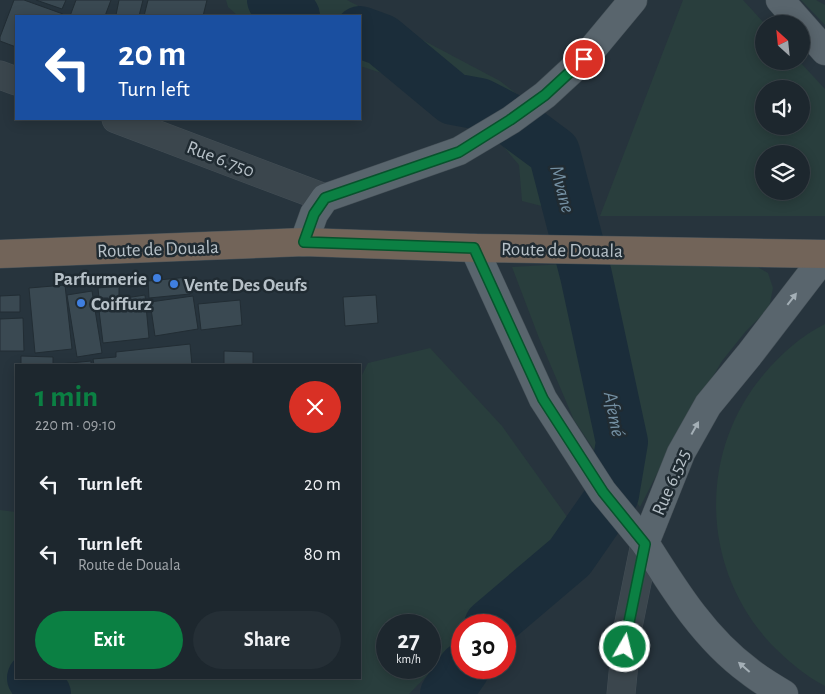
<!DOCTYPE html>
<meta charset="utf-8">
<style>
body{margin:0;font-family:"Alegreya Sans",sans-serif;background:#252f36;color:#f1f3f6;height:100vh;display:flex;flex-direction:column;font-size:19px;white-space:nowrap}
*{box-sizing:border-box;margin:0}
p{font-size:16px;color:#a0a5aa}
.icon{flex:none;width:28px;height:28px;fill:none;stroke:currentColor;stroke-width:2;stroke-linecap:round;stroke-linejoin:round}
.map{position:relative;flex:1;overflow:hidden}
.drawer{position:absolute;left:15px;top:364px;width:346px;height:315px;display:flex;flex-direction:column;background:#1d272e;border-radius:0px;box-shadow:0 2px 12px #0003,0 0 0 1px #3b444a}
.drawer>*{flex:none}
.top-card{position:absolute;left:15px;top:15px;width:346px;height:105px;border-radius:0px;box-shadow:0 2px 12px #0003,0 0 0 1px #3b444a;background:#1a4fa0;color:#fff;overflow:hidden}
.needle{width:32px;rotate:333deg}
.controls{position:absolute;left:755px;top:15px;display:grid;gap:10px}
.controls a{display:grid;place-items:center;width:55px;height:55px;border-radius:50%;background:#1d272e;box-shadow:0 2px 12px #0003,0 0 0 1px #3b444a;font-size:25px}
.speed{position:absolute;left:376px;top:614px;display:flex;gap:10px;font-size:25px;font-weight:700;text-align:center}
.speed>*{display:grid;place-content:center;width:65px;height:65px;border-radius:50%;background:#1d272e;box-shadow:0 2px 12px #0003,0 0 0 1px #3b444a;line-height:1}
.speed small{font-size:12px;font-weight:400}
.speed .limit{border:8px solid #d22;background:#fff;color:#111}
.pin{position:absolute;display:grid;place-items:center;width:42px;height:42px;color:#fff;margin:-21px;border:2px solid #fff;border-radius:50%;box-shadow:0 1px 5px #0007}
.me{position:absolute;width:55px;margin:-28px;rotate:8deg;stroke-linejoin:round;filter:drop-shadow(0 0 4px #0008)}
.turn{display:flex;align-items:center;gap:18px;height:105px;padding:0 20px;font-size:22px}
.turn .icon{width:65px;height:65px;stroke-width:2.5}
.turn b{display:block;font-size:35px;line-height:42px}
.round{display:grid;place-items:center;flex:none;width:52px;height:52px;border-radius:26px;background:#252f36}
.head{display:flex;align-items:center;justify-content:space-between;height:85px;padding:0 20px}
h1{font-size:30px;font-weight:700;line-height:38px;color:#0b8043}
.cta{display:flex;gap:10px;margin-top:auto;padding:10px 20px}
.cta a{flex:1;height:58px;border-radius:30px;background:#0b8043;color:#fff;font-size:20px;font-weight:700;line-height:58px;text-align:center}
.cta a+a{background:#252f36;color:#f1f3f6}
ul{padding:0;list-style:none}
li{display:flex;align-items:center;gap:15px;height:70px;padding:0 20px}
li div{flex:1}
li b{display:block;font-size:19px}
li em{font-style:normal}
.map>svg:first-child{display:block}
.green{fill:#293e3d;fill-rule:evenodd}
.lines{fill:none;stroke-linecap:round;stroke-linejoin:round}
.river{stroke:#1b2d3a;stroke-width:52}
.building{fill:#3a4952;stroke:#222d34}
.street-casing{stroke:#444f56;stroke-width:29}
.primary-casing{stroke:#444f56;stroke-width:29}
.highway-casing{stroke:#465158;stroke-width:29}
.street{stroke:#3b464d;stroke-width:28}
.primary{stroke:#59656d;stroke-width:28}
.highway{stroke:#726459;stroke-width:28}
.oneway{fill:#a4afb6}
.route-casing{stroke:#07532c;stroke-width:12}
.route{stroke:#0b8043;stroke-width:9}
.shop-dot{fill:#3f7fe0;stroke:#202b32;stroke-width:2}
.labels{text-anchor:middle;stroke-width:5;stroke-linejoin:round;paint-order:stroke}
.street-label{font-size:19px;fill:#b7c1c8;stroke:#202b32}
.poi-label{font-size:19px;font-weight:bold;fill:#b7c1c8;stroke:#202b32;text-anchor:start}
.water-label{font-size:20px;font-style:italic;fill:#7490a3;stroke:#202b32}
</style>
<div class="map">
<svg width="825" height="694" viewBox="0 0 825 694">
<rect width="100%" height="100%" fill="#27343d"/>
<g class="green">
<polygon points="226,0 347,0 500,81 526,101 585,173 591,213 573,222 567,221 565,212 522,201 519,165 487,127 436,110 391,76 360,66 360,16 238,16 228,7"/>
<path d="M683,0H743L765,24L764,61H799L825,89V216H600ZM764,89H801V126H764ZM764,154H801V191H764Z"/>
<polygon points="801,0 816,0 825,5 825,25"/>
<polygon points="583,263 751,263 768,273 773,288 769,308 746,331 722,361 663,462 640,507 603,463 574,420 539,338 512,267"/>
<path d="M825,324V686C805,676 787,660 771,644C701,569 697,453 764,374C781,354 801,336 825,324Z"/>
<path d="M430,348L502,426L570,521L477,625H462V640L409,694H0V510L16,512V678H360V379L368,363ZM388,625H430V668H388Z"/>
</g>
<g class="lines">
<g class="river">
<polyline points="273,0 294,16"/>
<polyline points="360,32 382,40 453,99 480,104 511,120 554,152 586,275 622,442 613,495 570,557 490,625"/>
<polyline points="33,678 45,694"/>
<polyline points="446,694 464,668"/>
</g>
</g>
<g class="building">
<polygon points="14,0 24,0 63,14 62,16 16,16 16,47 0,41 0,37"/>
<polygon points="36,0 66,0 62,9"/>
<polygon points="76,0 111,0 105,16 70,16"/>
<polygon points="119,0 143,0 139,16 116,15"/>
<polygon points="148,0 207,0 203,16 144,16"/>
<polygon points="189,277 190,294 149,298 148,281"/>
<polygon points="65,285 72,349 35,353 29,288"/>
<polygon points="119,286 119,299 145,295 149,338 103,343 98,302 109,301 108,298 99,298 98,288"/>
<polygon points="92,291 102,353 77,357 67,295"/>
<polygon points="20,295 20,312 0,312 0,296"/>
<polygon points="376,295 378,323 345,326 343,297"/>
<polygon points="193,296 198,329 155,336 150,302"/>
<polygon points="240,300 242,325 201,330 198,304"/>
<polygon points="23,318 24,351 0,351 0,319"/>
<polygon points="190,344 192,365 94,365 93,359 116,357 116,352"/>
<polygon points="224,351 253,352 253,365 224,365"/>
<polygon points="21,356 53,357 53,365 21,365"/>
<polygon points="91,361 91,365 60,365 60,364"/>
</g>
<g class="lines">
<defs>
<g id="street">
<polyline points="0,75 16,81"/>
<polyline points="116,119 325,198"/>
<polyline points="621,694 627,632 645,543"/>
</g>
<g id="primary">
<polyline points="780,0 825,51"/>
<polyline points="304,242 314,214 325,198 459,151 511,120 545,95 584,59 633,0"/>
<polyline points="474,248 543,399 603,492 645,543"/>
<path d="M784,694C772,687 760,680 749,671C704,638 674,589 645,543L681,453L708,405L749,355L825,256"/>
</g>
<polyline id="highway" points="0,254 304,242 474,248 825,254"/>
</defs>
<use href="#street" class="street-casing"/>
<use href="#primary" class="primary-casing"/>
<use href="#highway" class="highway-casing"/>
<use href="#street" class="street"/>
<use href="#primary" class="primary"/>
<use href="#highway" class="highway"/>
</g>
<defs><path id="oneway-solid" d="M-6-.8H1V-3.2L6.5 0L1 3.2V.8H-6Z" transform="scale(1.25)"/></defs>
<g class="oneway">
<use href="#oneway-solid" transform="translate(792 299) rotate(-52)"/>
<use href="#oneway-solid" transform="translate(695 428) rotate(-61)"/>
<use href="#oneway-solid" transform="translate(744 667) rotate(-139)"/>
</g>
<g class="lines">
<defs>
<polyline id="route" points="584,59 545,95 510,120 459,152 325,198 314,214 304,242 474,248 543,399 603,492 645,544 627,632 625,647"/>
</defs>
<use href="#route" class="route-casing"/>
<use href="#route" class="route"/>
</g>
<g class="shop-dot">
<circle cx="157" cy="278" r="5"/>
<circle cx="174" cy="284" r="5"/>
<circle cx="81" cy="303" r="5"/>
</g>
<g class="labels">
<g class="street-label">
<text transform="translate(221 158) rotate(21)" y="7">Rue 6.750</text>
<text transform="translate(158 248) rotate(-2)" y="7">Route de Douala</text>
<text transform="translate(562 249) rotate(1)" y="7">Route de Douala</text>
<text transform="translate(670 482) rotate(-67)" y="7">Rue 6.525</text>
</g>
<g class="poi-label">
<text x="147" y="285" text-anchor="end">Parfurmerie</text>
<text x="184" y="291">Vente Des Oeufs</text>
<text x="91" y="310">Coiffurz</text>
</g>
<g class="water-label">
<text transform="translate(563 189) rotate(75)" y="7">Mvane</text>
<text transform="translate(615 414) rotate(79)" y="7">Afemé</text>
</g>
</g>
</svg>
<div class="controls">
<a><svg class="needle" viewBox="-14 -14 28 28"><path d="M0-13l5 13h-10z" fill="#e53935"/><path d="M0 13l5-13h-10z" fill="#a0a5aa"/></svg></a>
<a><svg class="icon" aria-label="sound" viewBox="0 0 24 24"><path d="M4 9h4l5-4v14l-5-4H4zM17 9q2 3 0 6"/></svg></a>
<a><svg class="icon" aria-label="layers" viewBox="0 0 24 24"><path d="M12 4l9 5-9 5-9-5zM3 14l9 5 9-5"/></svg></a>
</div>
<div class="speed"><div>27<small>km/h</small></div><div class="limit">30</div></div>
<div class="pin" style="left:584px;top:59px;background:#d93025"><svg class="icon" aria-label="arrive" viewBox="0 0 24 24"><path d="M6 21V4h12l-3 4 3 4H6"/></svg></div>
<svg class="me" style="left:625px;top:647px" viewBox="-20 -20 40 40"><circle r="17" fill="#0b8043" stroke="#fff" stroke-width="3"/><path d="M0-11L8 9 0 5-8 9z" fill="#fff"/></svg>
<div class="top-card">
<div class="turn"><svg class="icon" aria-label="left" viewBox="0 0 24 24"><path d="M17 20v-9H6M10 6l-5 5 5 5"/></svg><div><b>20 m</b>Turn left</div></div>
</div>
<section class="drawer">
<div class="head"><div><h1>1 min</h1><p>220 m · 09:10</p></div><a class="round" style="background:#d93025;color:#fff"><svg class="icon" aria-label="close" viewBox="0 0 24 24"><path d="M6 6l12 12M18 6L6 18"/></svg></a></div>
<ul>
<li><svg class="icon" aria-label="left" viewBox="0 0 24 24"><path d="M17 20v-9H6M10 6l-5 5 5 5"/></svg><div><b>Turn left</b></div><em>20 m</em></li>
<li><svg class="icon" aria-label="left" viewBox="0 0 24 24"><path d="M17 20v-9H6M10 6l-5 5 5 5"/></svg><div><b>Turn left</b><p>Route de Douala</p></div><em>80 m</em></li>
</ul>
<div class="cta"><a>Exit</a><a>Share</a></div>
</section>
</div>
